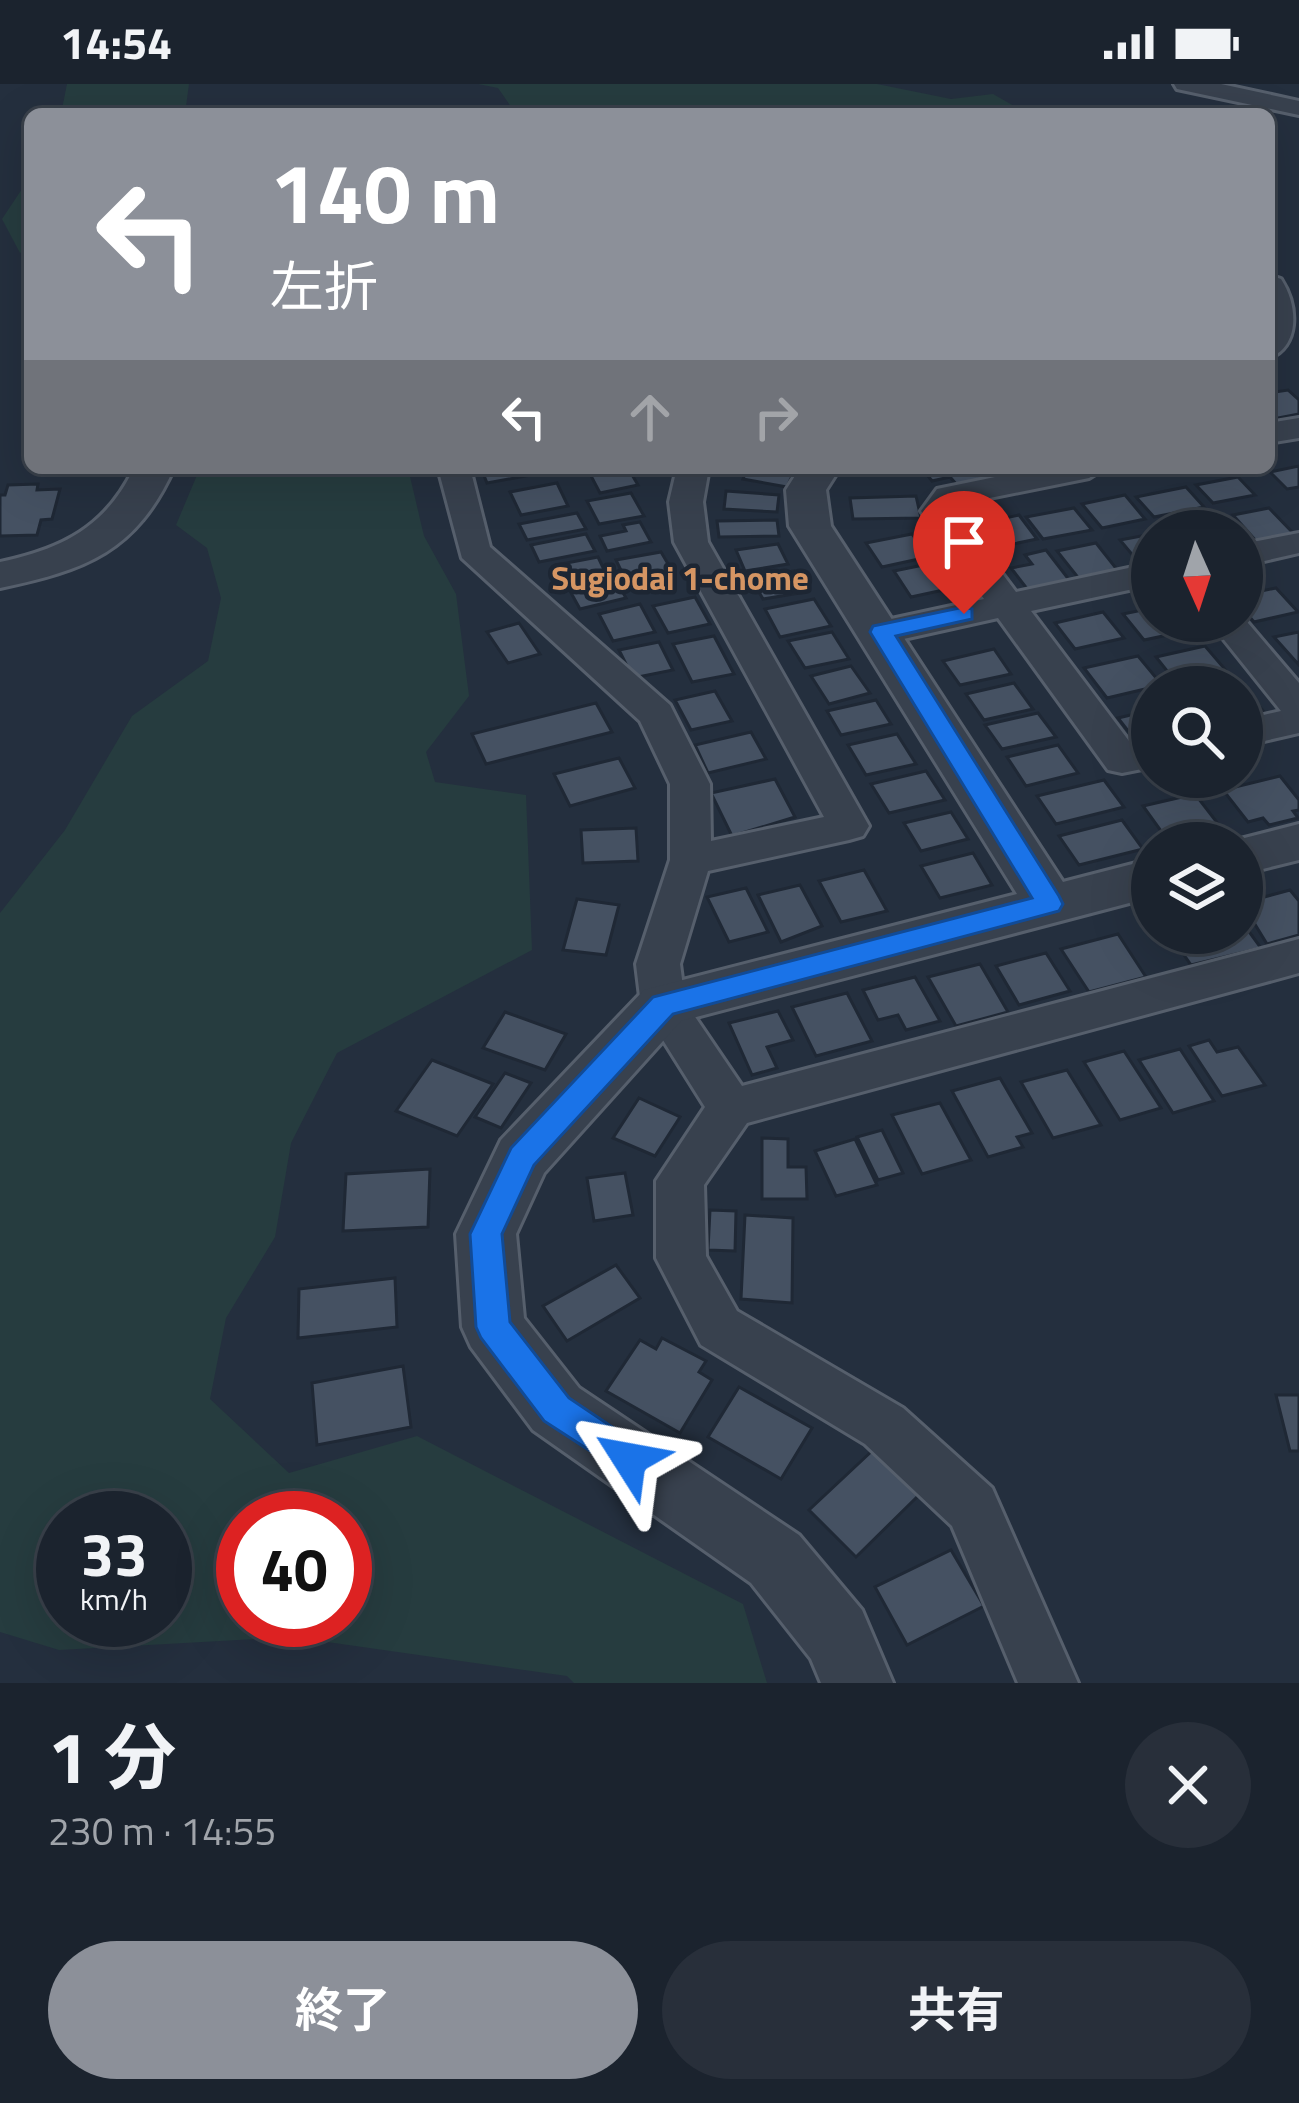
<!DOCTYPE html>
<html lang="ja">
<meta charset="utf-8">
<style>
body{margin:0;font-family:"Titillium Web","Noto Sans JP",sans-serif;background:#282f3a;color:#f1f3f6;height:100vh;display:flex;flex-direction:column;font-size:45px;white-space:nowrap}
*{box-sizing:border-box;margin:0}
p{font-size:39px;color:#a0a4aa}
.icon{flex:none;width:66px;height:66px;fill:none;stroke:currentColor;stroke-width:2;stroke-linecap:round;stroke-linejoin:round}
.map{position:relative;height:1599px;overflow:hidden}
.sheet{display:flex;flex-direction:column;background:#1b232e;flex:1}
.sheet>*{flex:none}
.hud{position:absolute;left:24px;top:24px;width:1251px;height:366px;border-radius:18px;box-shadow:0 12px 48px #0002,0 0 0 3px #39404a;background:#8c9099;color:#fff;overflow:hidden}
.needle{width:78px;rotate:177deg}
.controls{position:absolute;left:1131px;top:426px;display:grid;gap:24px}
.controls a{display:grid;place-items:center;width:132px;height:132px;border-radius:50%;background:#1b232e;box-shadow:0 12px 48px #0002,0 0 0 3px #39404a;font-size:60px}
.speed{position:absolute;left:36px;top:1407px;display:flex;gap:24px;font-size:60px;font-weight:700;text-align:center}
.speed>*{display:grid;place-content:center;width:156px;height:156px;border-radius:50%;background:#1b232e;box-shadow:0 12px 48px #0002,0 0 0 3px #39404a;line-height:1}
.speed small{font-size:30px;font-weight:400}
.speed .limit{border:18px solid #d22;background:#fff;color:#111}
.pin{position:absolute;display:grid;place-items:center;width:102px;height:102px;color:#fff;margin:-123px -51px;border-radius:50% 50% 50% 0;rotate:-45deg;box-shadow:0 0 12px #0007}
.pin .icon{rotate:45deg}
.me{position:absolute;width:132px;margin:-66px;rotate:304deg;stroke-linejoin:round;filter:drop-shadow(0 0 9px #0008)}
.turn{display:flex;align-items:center;gap:42px;height:252px;padding:0 48px;font-size:54px}
.turn .icon{width:156px;height:156px;stroke-width:2.5}
.turn b{display:block;font-size:84px;line-height:102px}
.lanes{display:flex;align-items:center;height:114px;padding:0 48px;background:#0003;justify-content:center;gap:60px;direction:ltr}
.lanes .off{opacity:.35}
.round{display:grid;place-items:center;flex:none;width:126px;height:126px;border-radius:63px;background:#282f3a}
.head{display:flex;align-items:center;justify-content:space-between;height:204px;padding:0 48px}
h1{font-size:72px;font-weight:700;line-height:90px}
.action{display:flex;gap:24px;margin-top:auto;padding:24px 48px}
.action a{flex:1;height:138px;border-radius:72px;background:#8c9099;color:#fff;font-size:48px;font-weight:700;line-height:138px;text-align:center}
.action a+a{background:#282f3a;color:#f1f3f6}
.status{display:flex;justify-content:space-between;align-items:center;height:84px;padding:0 60px;background:#1b232e;direction:ltr}
.status svg{height:33px;fill:currentColor}
.map>svg:first-child{display:block}
.green{fill:#263c3f;fill-rule:evenodd}
.building{fill:#455162;stroke:#1f2835;stroke-width:3}
.lines{fill:none;stroke-linecap:round;stroke-linejoin:round}
.minor-casing{stroke:#565f6c;stroke-width:6}
.tertiary-casing{stroke:#565f6c;stroke-width:6}
.minor{fill:#38414e;fill-rule:evenodd}
.tertiary{fill:#38414e;fill-rule:evenodd}
.route{fill:#1a73e8;stroke:#114b97;stroke-width:3}
.labels{text-anchor:middle;stroke-width:9;stroke-linejoin:round;paint-order:stroke}
.neighbourhood-label{font-size:33px;font-weight:bold;fill:#d59563;stroke:#1d2633}
</style>
<div class="status"><b>14:54</b><svg viewBox="0 0 49 12"><path d="M0 12V9h3v3zM5 12V6h3v6zM10 12V3h3v9zM15 12V0h3v12zM26 1h20v11H26zM47 4h2v5h-2z"/></svg></div>
<div class="map">
<svg width="1299" height="1599" viewBox="0 0 1299 1599">
<rect width="100%" height="100%" fill="#242f3e"/>
<g class="green">
<polygon points="67,0 189,0 185,30 61,30"/>
<polygon points="478,0 877,0 951,15 993,10 1028,30 516,30 498,4"/>
<polygon points="30,93 30,162 20,169 2,135"/>
<path d="M200,384H408L424,452L456,510L469,612L426,668L435,698L526,711L532,866L337,969L291,1059L275,1153L226,1234L210,1315L289,1389L417,1352L743,1520L767,1599H574L567,1592L292,1553L59,1566L0,1548V829L65,746L132,632L208,577L221,514L207,464L176,441ZM63,1434H165V1536H63ZM243,1434H345V1536H243Z"/>
</g>
<g class="building">
<polygon points="1288,306 1299,316 1299,330 1273,335 1269,330 1269,309"/>
<polygon points="1299,382 1299,403 1287,405 1270,388"/>
<polygon points="481,384 539,384 542,389 487,399"/>
<polygon points="628,384 638,401 600,409 590,390"/>
<polygon points="748,384 769,384 794,388 787,403 743,395"/>
<polygon points="922,384 979,384 988,395 957,401 950,393 932,397"/>
<polygon points="1238,393 1255,411 1213,419 1196,401"/>
<polygon points="557,399 568,422 521,431 510,408"/>
<polygon points="38,400 37,406 60,405 52,435 41,436 37,451 0,452 0,411 5,411 8,401"/>
<polygon points="1186,403 1204,423 1154,433 1136,413"/>
<polygon points="726,407 779,411 777,428 724,425"/>
<polygon points="631,409 644,432 599,440 587,417"/>
<polygon points="1125,411 1145,435 1102,444 1082,420"/>
<polygon points="916,412 921,434 853,435 850,414"/>
<polygon points="1074,424 1092,446 1043,455 1026,433"/>
<polygon points="1269,424 1294,450 1257,458 1233,431"/>
<polygon points="577,429 586,445 527,456 519,440"/>
<polygon points="1019,431 1037,455 984,466 967,442"/>
<polygon points="777,436 779,452 719,453 717,437"/>
<polygon points="640,438 651,458 607,467 600,452 626,447 623,441"/>
<polygon points="586,450 595,467 539,478 531,461"/>
<polygon points="912,450 928,473 882,483 866,459"/>
<polygon points="1152,450 1152,478 1140,480 1120,456"/>
<polygon points="1096,459 1119,488 1080,496 1057,467"/>
<polygon points="778,460 788,480 745,487 736,466"/>
<polygon points="1046,466 1070,497 1028,506 1011,484 1032,480 1025,471"/>
<polygon points="661,468 674,490 627,499 616,476"/>
<polygon points="598,473 607,492 565,500 556,481"/>
<polygon points="943,477 962,502 911,513 894,487"/>
<polygon points="794,487 805,508 763,515 751,494"/>
<polygon points="616,496 626,514 580,525 570,507"/>
<polygon points="1276,504 1298,528 1254,538 1242,524 1242,511"/>
<polygon points="695,513 710,540 668,549 653,522"/>
<polygon points="814,515 831,542 780,553 765,525"/>
<polygon points="640,520 655,548 613,557 599,530"/>
<polygon points="1152,524 1152,537 1189,537 1196,545 1144,556 1123,530"/>
<polygon points="1103,528 1124,554 1075,565 1055,539"/>
<polygon points="519,539 540,570 508,579 487,548"/>
<polygon points="832,548 849,575 805,584 788,557"/>
<polygon points="1299,548 1299,581 1274,553"/>
<polygon points="714,552 734,590 692,598 673,560"/>
<polygon points="659,558 673,586 633,594 619,566"/>
<polygon points="1205,562 1229,590 1179,602 1156,573"/>
<polygon points="994,565 1011,590 960,601 943,577"/>
<polygon points="1138,572 1162,601 1107,614 1084,584"/>
<polygon points="851,582 870,609 829,620 811,592"/>
<polygon points="1014,599 1033,625 984,636 966,610"/>
<polygon points="1241,601 1266,630 1242,635 1242,603 1232,603"/>
<polygon points="715,607 732,637 691,646 675,616"/>
<polygon points="876,616 891,640 841,651 827,627"/>
<polygon points="596,619 612,648 486,680 472,650"/>
<polygon points="1152,626 1152,658 1139,661 1118,634"/>
<polygon points="1038,629 1056,653 1002,665 985,641"/>
<polygon points="751,648 766,675 708,689 695,661"/>
<polygon points="897,650 916,680 866,691 848,661"/>
<polygon points="1058,661 1078,689 1026,702 1007,673"/>
<polygon points="619,674 635,704 570,722 554,690"/>
<polygon points="926,687 945,716 889,729 871,700"/>
<polygon points="1280,692 1299,716 1299,726 1293,727 1298,734 1269,741 1263,734 1248,738 1223,706"/>
<polygon points="775,695 795,733 732,752 711,709"/>
<polygon points="1104,696 1124,723 1056,740 1037,712"/>
<polygon points="1195,710 1219,741 1204,744 1209,751 1181,758 1176,751 1166,754 1143,722"/>
<polygon points="951,728 968,755 921,767 904,739"/>
<polygon points="1122,736 1143,765 1079,781 1059,752"/>
<polygon points="636,744 638,777 583,779 581,746"/>
<polygon points="973,769 992,801 940,814 921,782"/>
<polygon points="864,786 887,827 841,838 819,797"/>
<polygon points="800,801 822,842 781,858 758,811"/>
<polygon points="746,804 768,848 729,858 707,813"/>
<polygon points="1290,806 1299,817 1299,851 1267,860 1242,819"/>
<polygon points="577,815 619,821 606,871 563,866"/>
<polygon points="1242,838 1261,864 1191,881 1169,849 1242,849"/>
<polygon points="1118,850 1146,893 1089,908 1061,865"/>
<polygon points="1046,869 1070,907 1019,921 996,882"/>
<polygon points="980,880 1008,928 956,942 928,893"/>
<polygon points="915,893 940,937 906,946 898,931 878,936 863,906"/>
<polygon points="847,909 872,957 816,972 792,923"/>
<polygon points="778,927 793,956 767,963 777,984 752,991 729,939"/>
<polygon points="505,928 566,950 545,986 483,964"/>
<polygon points="1209,956 1217,968 1238,963 1265,1001 1222,1012 1189,962"/>
<polygon points="1180,965 1214,1017 1173,1029 1139,976"/>
<polygon points="1124,967 1161,1024 1120,1036 1084,978"/>
<polygon points="432,976 493,1000 457,1052 396,1027"/>
<polygon points="1067,986 1101,1041 1053,1054 1021,998"/>
<polygon points="505,989 531,999 501,1044 475,1033"/>
<polygon points="1000,994 1032,1049 1017,1053 1023,1063 988,1073 952,1007"/>
<polygon points="639,1014 680,1033 655,1072 613,1054"/>
<polygon points="940,1019 971,1076 922,1090 892,1031"/>
<polygon points="882,1046 903,1089 878,1096 857,1053"/>
<polygon points="762,1054 788,1055 788,1083 806,1083 807,1115 762,1115"/>
<polygon points="855,1055 877,1101 836,1112 815,1067"/>
<polygon points="430,1085 428,1143 343,1147 346,1090"/>
<polygon points="625,1089 633,1131 594,1137 587,1094"/>
<polygon points="710,1126 736,1127 735,1167 708,1166"/>
<polygon points="745,1131 793,1134 792,1219 741,1215"/>
<polygon points="616,1181 640,1214 567,1257 543,1222"/>
<polygon points="395,1194 397,1243 298,1254 299,1205"/>
<polygon points="662,1254 706,1277 699,1288 712,1296 680,1349 606,1307 640,1256 656,1265"/>
<polygon points="403,1282 411,1343 317,1361 312,1299"/>
<polygon points="739,1303 812,1344 781,1395 708,1353"/>
<polygon points="1276,1311 1299,1311 1299,1367 1290,1367"/>
<polygon points="873,1366 920,1410 856,1473 809,1426"/>
<polygon points="951,1466 984,1522 907,1561 875,1503"/>
</g>
<g class="lines">
<defs>
<g id="minor">
<polygon points="1174,0 1221,0 1299,17 1299,31 1177,5"/>
<polygon points="1299,334 1299,354 1269,359 1269,339"/>
<polygon points="438,384 470,384 490,463 670,621 710,700 711,757 824,733 674,458 669,418 677,384 709,384 703,418 708,458 869,742 863,752 849,756 708,787 680,880 685,918 742,1002 1299,855 1299,889 747,1039 704,1101 706,1172 737,1227 903,1324 992,1404 1078,1599 1018,1599 952,1442 865,1360 701,1261 656,1174 656,1097 705,1023 641,921 636,880 670,776 670,700 640,637 462,474"/>
<polygon points="1039,384 1105,384 1089,394 960,420 955,427 1016,508 1152,479 1152,501 1031,527 1132,661 1152,657 1152,683 1122,689 1108,686 998,534 881,560 868,556 863,548 868,540 984,515 921,427 937,405"/>
<polygon points="1299,449 1299,469 1242,482 1242,460"/>
<polygon points="1242,532 1299,599 1299,649 1242,662 1242,636 1281,627 1209,537 1242,537"/>
</g>
<g id="tertiary">
<path d="M1269,191L1281,195C1299,223 1299,263 1269,274Z"/>
<path d="M134,384H174C136,468 86,486 0,504V478C62,465 106,443 134,384Z"/>
<polygon points="800,384 840,384 826,406 831,442 1063,798 1152,775 1152,813 681,937 544,1089 516,1150 524,1234 579,1304 799,1451 862,1526 893,1599 821,1599 811,1575 751,1499 533,1346 471,1263 462,1243 456,1150 501,1056 644,906 1017,810 789,442 786,406"/>
<polygon points="1299,740 1299,776 1242,790 1242,759 1225,759"/>
</g>
</defs>
<use href="#minor" class="minor-casing"/>
<use href="#tertiary" class="tertiary-casing"/>
<use href="#minor" class="minor"/>
<use href="#tertiary" class="tertiary"/>
</g>
<polygon class="route" points="964,523 972,525 972,535 896,552 1059,812 1063,820 1059,827 673,930 534,1081 502,1150 510,1238 569,1314 642,1363 647,1375 642,1387 629,1392 544,1337 481,1254 476,1243 470,1150 511,1064 653,913 1032,814 870,548 873,542"/>
<g class="labels">
<g class="neighbourhood-label">
<text x="680" y="506">Sugiodai 1-chome</text>
</g>
</g>
</svg>
<div class="controls">
<a><svg class="needle" viewBox="-14 -14 28 28"><path d="M0-13l5 13h-10z" fill="#e53935"/><path d="M0 13l5-13h-10z" fill="#a0a4aa"/></svg></a>
<a><svg class="icon" aria-label="search" viewBox="0 0 24 24"><circle cx="10" cy="10" r="6"/><path d="M15 15l6 6"/></svg></a>
<a><svg class="icon" aria-label="layers" viewBox="0 0 24 24"><path d="M12 4l9 5-9 5-9-5zM3 14l9 5 9-5"/></svg></a>
</div>
<div class="speed"><div>33<small>km/h</small></div><div class="limit">40</div></div>
<div class="pin" style="left:964px;top:530px;background:#d93025"><svg class="icon" aria-label="arrive" viewBox="0 0 24 24"><path d="M6 21V4h12l-3 4 3 4H6"/></svg></div>
<svg class="me" style="left:629px;top:1375px" viewBox="-20 -20 40 40"><path d="M0-17L14 15 0 8-14 15z" fill="#1a73e8" stroke="#fff" stroke-width="4"/></svg>
<div class="hud">
<div class="turn"><svg class="icon" aria-label="left" viewBox="0 0 24 24"><path d="M17 20v-9H6M10 6l-5 5 5 5"/></svg><div><b>140 m</b>左折</div></div>
<div class="lanes"><svg class="icon" aria-label="left" viewBox="0 0 24 24"><path d="M17 20v-9H6M10 6l-5 5 5 5"/></svg><svg class="icon off" aria-label="ahead" viewBox="0 0 24 24"><path d="M12 20V5M6 11l6-6 6 6"/></svg><svg class="icon off" aria-label="right" viewBox="0 0 24 24"><path d="M7 20v-9h11M14 6l5 5-5 5"/></svg></div>
</div>
</div>
<section class="sheet">
<div class="head"><div><h1>1 分</h1><p>230 m · 14:55</p></div><a class="round"><svg class="icon" aria-label="close" viewBox="0 0 24 24"><path d="M6 6l12 12M18 6L6 18"/></svg></a></div>
<div class="action"><a>終了</a><a>共有</a></div>
</section>
